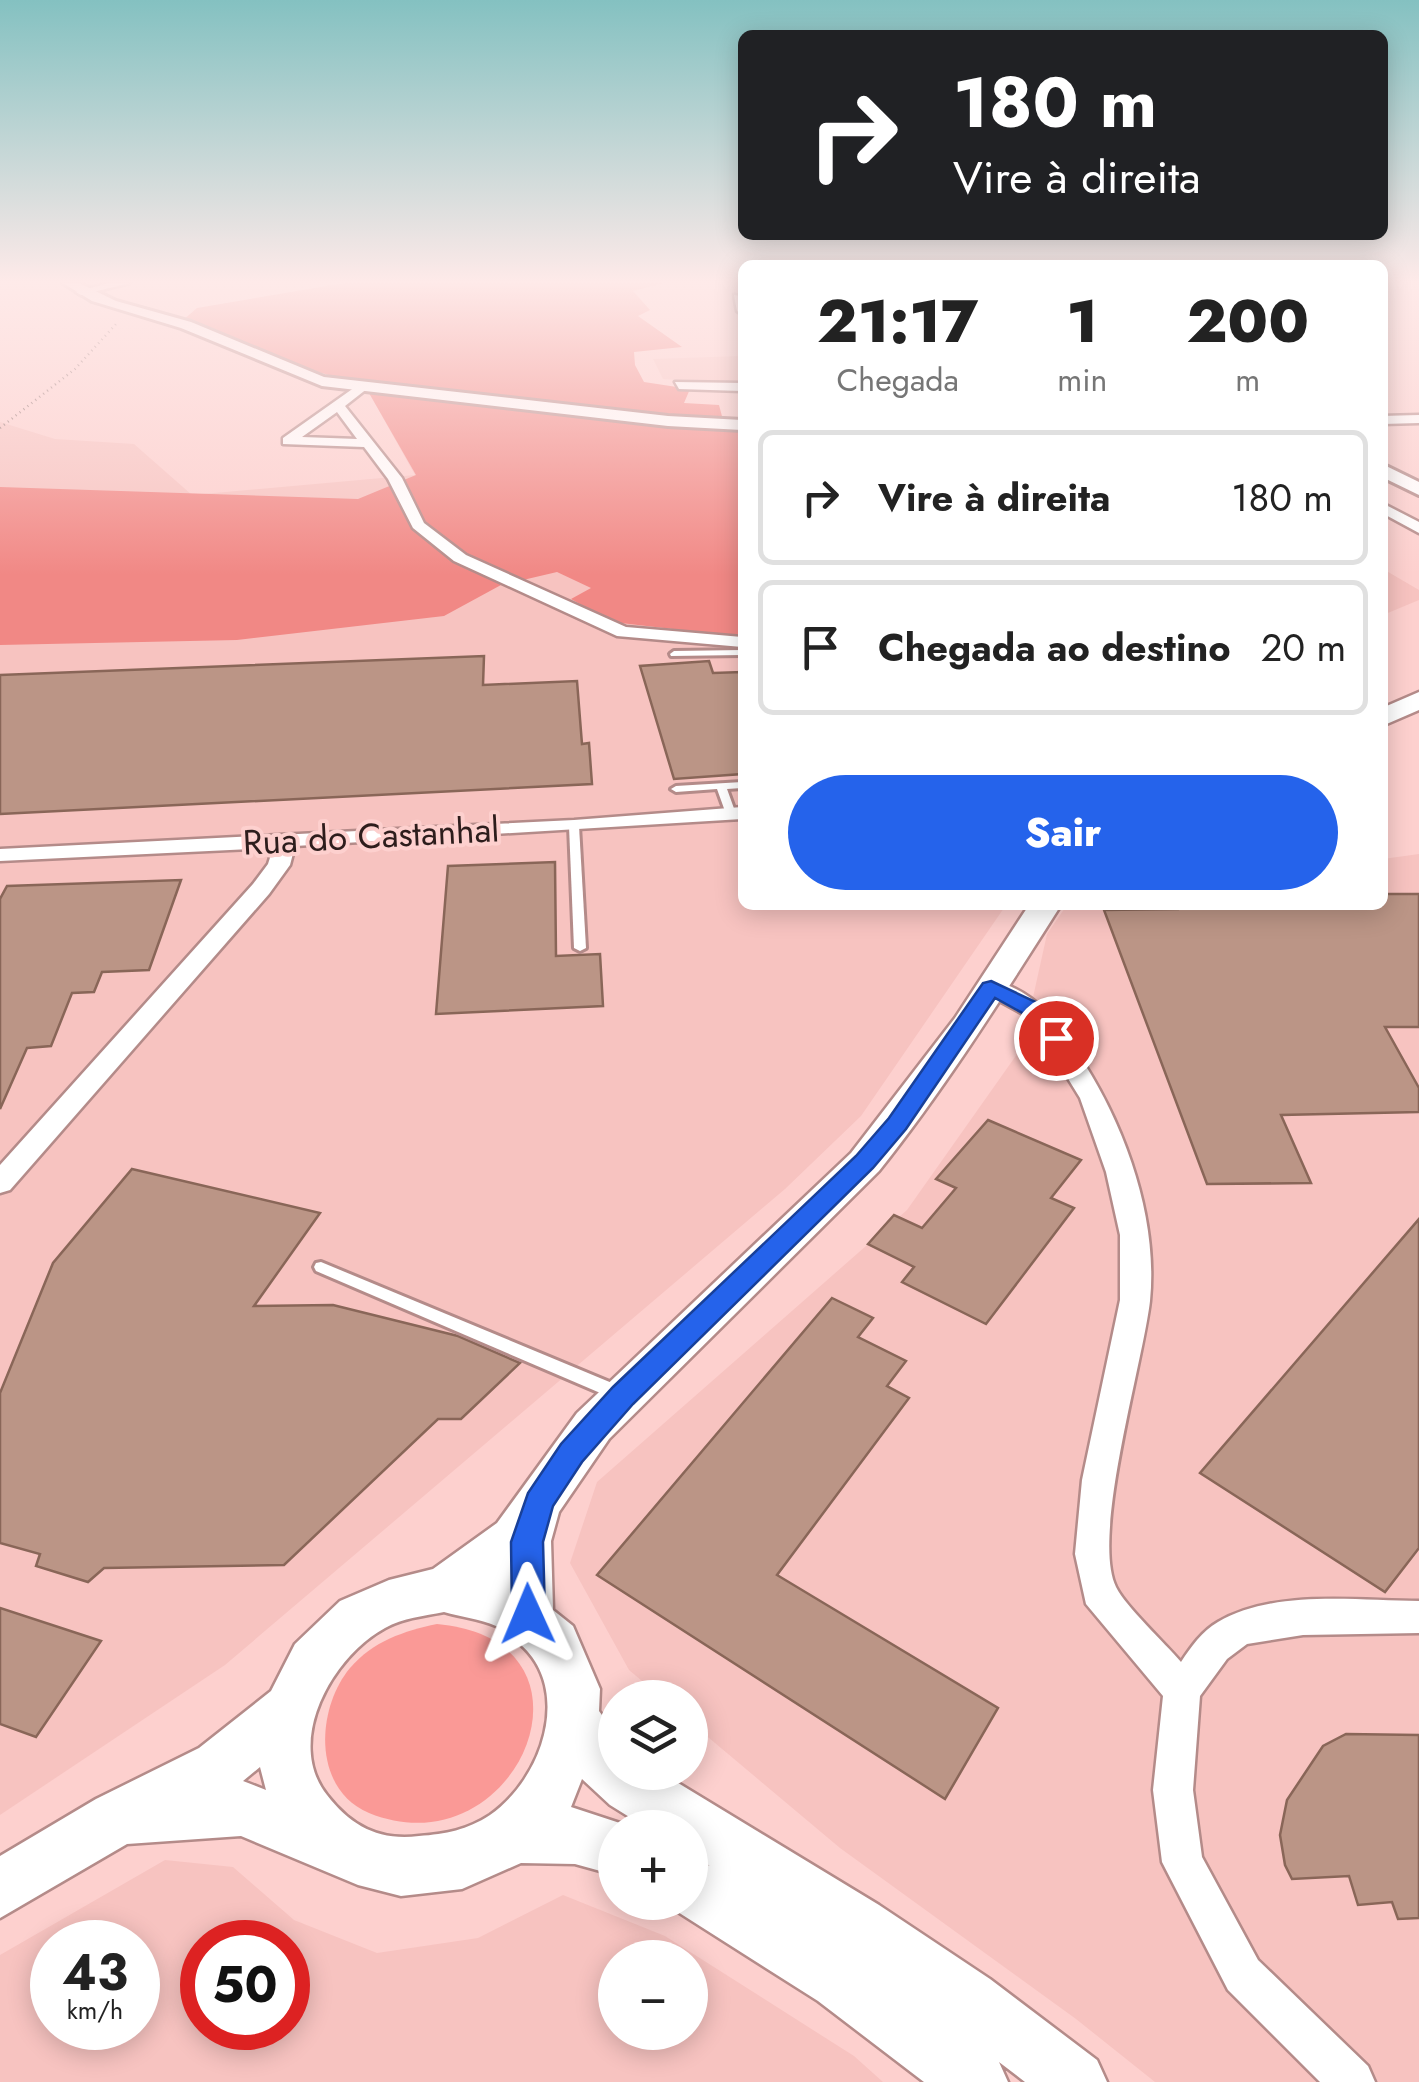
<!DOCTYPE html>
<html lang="pt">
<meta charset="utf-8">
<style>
body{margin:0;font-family:Jost,sans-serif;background:#f2f2f2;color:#222;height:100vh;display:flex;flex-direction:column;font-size:38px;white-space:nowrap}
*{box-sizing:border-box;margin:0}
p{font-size:32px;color:#767676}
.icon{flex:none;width:55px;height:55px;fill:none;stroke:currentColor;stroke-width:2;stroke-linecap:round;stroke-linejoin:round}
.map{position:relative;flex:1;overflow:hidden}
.details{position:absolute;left:738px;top:260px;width:650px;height:650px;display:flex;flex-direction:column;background:#fff;border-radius:15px;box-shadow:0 5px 25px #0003}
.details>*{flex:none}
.guide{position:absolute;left:738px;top:30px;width:650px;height:210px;border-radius:15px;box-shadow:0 5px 25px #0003;background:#202124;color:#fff;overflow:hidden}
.fabs{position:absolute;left:598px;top:1680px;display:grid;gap:20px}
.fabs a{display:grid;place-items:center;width:110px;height:110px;border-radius:50%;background:#fff;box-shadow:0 5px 25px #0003;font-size:50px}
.speed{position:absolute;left:30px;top:1920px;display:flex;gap:20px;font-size:50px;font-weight:700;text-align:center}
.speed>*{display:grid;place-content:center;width:130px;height:130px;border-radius:50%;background:#fff;box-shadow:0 5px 25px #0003;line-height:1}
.speed small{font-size:25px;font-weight:400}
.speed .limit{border:15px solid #d22;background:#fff;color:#111}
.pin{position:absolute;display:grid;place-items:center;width:85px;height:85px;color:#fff;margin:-42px;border:5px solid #fff;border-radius:50%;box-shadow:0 2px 10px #0007}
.me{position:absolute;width:110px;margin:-55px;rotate:359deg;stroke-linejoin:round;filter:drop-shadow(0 0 8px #0008)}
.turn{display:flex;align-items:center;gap:35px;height:210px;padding:0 50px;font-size:45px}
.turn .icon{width:130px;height:130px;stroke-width:2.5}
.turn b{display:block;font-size:70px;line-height:85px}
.eta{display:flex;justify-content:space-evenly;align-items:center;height:170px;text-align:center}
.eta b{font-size:60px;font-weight:800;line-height:70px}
.primary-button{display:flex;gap:20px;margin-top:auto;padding:20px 50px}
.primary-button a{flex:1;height:115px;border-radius:60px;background:#2563eb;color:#fff;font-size:40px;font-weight:800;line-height:115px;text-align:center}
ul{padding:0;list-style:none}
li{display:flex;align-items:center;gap:30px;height:135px;margin:0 20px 15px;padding:0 30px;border:5px solid #e0e0e0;border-radius:15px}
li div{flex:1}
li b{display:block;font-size:38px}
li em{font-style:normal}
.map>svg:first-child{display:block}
.built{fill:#f7c3c0;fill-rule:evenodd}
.green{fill:#fa9996}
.forest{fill:#f18885}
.building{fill:#bb9586;stroke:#896658;stroke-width:2.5}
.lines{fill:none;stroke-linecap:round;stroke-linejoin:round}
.service-casing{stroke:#b48b89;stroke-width:6}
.minor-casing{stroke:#b48b89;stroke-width:5}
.tertiary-casing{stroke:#b48b89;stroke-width:6}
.secondary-casing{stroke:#b48b89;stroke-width:5}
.path{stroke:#8e716f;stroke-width:2.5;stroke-dasharray:1 4;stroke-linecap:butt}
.service{fill:#fff;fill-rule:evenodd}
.minor{fill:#fff;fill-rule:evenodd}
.tertiary{fill:#fff;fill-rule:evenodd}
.secondary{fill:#fff;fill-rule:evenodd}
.route{fill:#2563eb;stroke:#184099;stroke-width:2.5}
.labels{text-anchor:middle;stroke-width:8;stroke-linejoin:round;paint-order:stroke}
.street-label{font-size:35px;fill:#2d1d1c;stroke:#fdd0ce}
</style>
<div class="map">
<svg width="1419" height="2082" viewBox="0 0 1419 2082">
<rect width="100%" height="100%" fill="#fdd0ce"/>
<g class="built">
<polygon points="742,356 742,384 663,379 653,359"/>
<polygon points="369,393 649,423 742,428 742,905 1006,905 861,1116 785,1189 225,1665 0,1815 0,422 55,439 134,444 192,495 415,475"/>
<polygon points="1383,569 1419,590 1419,600 1383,615"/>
<polygon points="1419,854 1419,2082 1155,2082 1076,2019 840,1848 690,1722 690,1698 661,1697 629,1670 570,1563 597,1482 907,1210 1022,1047 1047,934 1067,905 1382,905 1383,859"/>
<path d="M165,1860L233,1867L294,1920L377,1953L478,1938L563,1895L665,1936L854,2056L883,2082H0V1955ZM138,1942V2028H52V1942ZM288,1942V2028H202V1942ZM615,1958H690V2032H615Z"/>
</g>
<path class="green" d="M437,1624C616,1640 517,1873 369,1813C312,1789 316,1709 350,1668C373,1641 404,1631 437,1624Z"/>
<g class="forest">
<polygon points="344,283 664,283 633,291 650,310 638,316 682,347 634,352 635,365 644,382 690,389 684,403 719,405 723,420 713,422 361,384 282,362 182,321 197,308"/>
<polygon points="369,393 649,423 735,428 742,432 742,637 612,622 571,599 591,588 557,572 501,585 444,616 237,640 0,645 0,487 358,499 416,475"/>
</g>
<g class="building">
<polygon points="484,656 483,685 577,681 582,744 589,743 592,784 0,814 0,675"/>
<polygon points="709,661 713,673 742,672 742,774 674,779 640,666"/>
<polygon points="555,862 556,956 600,954 603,1006 436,1014 448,866"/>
<polygon points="181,880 149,970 102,972 94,992 72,993 51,1046 27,1048 0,1109 0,899 7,886"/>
<polygon points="1382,894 1419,894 1419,1027 1385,1027 1419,1088 1419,1112 1281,1115 1311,1183 1207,1184 1104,910 1177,909 1175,905 1382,905"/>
<polygon points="988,1120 1081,1160 1051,1198 1074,1208 986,1324 902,1282 914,1267 868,1244 894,1215 922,1228 956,1188 936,1179"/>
<polygon points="132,1169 320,1213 254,1306 333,1305 458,1336 520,1363 461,1419 438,1419 284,1565 104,1568 88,1582 36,1566 40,1554 0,1543 0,1393 53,1263"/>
<polygon points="1419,1219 1419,1548 1385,1592 1200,1473"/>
<polygon points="832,1298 873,1318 858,1337 906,1361 887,1386 909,1398 777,1575 998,1708 945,1799 597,1575"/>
<polygon points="0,1608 101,1641 36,1737 0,1724"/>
<polygon points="1346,1734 1419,1735 1419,1918 1398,1919 1392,1902 1358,1905 1349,1876 1292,1879 1285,1865 1280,1835 1287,1800 1323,1746"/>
</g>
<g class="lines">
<defs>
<g id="service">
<polygon points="674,651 742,650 742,655 671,656 670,654"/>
<polygon points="742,782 742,788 727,789 736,814 731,817 726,814 717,789 676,792 671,789 676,786"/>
<polygon points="574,823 579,826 586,948 580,951 574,948 569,826"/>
<polygon points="321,1262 624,1388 626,1393 624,1398 618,1399 612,1398 316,1271 314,1267 316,1263"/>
</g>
<g id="minor">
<polygon points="109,283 130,283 81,295 76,292"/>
<polygon points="734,295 742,296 742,314 737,311"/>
<polygon points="675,382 742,383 742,391 679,389"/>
<path d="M358,385L368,388L345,406L402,478L424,523L466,555L626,627L742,637V647L617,636L454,561L413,528L388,479L364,447L283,444V438ZM337,412L357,439L302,437Z"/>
<polygon points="1419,415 1419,423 1382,424 1382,416"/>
<polygon points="1382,503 1419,522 1419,533 1382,513"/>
<polygon points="742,807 742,819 295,846 290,865 269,894 10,1190 0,1193 0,1165 253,884 268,864 273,848 0,861 0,849 574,820"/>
<path d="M991,980C1038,991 1060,1025 1084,1063C1127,1131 1158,1220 1150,1301C1143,1363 1091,1537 1116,1587C1126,1607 1164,1642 1181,1662C1191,1647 1202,1631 1218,1622C1274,1589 1357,1601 1419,1601V1633L1303,1635L1247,1644L1227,1659L1200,1696L1193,1790L1202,1857L1258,1960L1368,2066L1375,2082H1320L1228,1990L1162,1862L1153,1790L1163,1696L1086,1604L1075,1554L1082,1480L1120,1300V1235L1106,1172L1080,1098L1038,1030L1025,1015L983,992L979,987L983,982Z"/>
</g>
<g id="tertiary">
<polygon points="63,283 79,283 116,301 191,322 324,377 668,416 742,420 742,430 668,426 322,386 181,328 92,301"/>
<polygon points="1382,464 1419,482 1419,495 1382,477"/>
</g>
<g id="secondary">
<polygon points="1419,692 1419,710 1382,726 1382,708"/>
<path d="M1029,905H1061C1003,996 946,1087 879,1171L609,1439L559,1512L551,1541L553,1610L573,1626L600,1689L599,1711L615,1733V1772H660L879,1905L990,1979L1097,2060L1107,2082H1025L999,2062L1008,2082H924L818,2001L670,1907L667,1902H690V1858L710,1866L690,1854V1828H647L610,1805L582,1779L571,1807L635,1828H615V1875L575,1864L521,1863L462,1889L401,1896L358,1885L241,1836L127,1844L0,1918V1856L96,1799L199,1748L271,1691L295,1644L340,1601L389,1580L433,1569L497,1523L577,1413L851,1153L955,1018ZM444,1612C461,1617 480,1619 496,1626C504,1629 512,1638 520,1644C573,1690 542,1779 490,1815C467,1830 446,1834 419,1836C379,1841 351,1826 327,1795C284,1741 333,1656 385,1628C403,1618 424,1616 444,1612ZM260,1767L266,1790L243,1781Z"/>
</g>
</defs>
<use href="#service" class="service-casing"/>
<use href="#minor" class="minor-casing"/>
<use href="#tertiary" class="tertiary-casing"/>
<use href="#secondary" class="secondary-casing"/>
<polyline class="path" points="0,428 75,369 117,323"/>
<use href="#service" class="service"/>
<use href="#minor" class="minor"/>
<use href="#tertiary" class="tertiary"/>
<use href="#secondary" class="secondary"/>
</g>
<linearGradient id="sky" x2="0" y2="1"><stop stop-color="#84c1c1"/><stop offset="0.49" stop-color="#feeae9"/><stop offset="1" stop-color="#feeae9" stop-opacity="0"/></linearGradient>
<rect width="1419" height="575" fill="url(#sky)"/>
<polygon class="route" points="991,981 1042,1005 1067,1038 1064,1043 1047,1043 1026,1015 995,998 906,1129 873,1168 633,1404 582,1462 553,1506 543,1542 545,1614 540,1625 528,1629 517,1625 512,1614 511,1542 528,1493 561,1444 613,1387 856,1156 889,1118 983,983"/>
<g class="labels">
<g class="street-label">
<text transform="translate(371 836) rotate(-3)" y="12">Rua do Castanhal</text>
</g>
</g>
</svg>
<div class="fabs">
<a><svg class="icon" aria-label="layers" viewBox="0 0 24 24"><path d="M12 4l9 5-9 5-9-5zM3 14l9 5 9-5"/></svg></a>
<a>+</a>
<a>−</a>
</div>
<div class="speed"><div>43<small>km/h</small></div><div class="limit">50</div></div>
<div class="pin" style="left:1056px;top:1038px;background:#d93025"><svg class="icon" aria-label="arrive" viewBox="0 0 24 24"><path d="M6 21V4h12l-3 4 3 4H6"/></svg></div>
<svg class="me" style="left:528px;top:1614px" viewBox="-20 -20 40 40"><path d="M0-17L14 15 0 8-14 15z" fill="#2563eb" stroke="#fff" stroke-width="4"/></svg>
<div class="guide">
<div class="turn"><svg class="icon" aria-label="right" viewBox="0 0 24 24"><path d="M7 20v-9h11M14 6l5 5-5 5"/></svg><div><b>180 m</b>Vire à direita</div></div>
</div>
<section class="details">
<div class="eta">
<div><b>21:17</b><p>Chegada</p></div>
<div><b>1</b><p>min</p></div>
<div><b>200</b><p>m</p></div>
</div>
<ul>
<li><svg class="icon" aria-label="right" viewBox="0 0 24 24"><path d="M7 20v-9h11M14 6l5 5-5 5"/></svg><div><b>Vire à direita</b></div><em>180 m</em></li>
<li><svg class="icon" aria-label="arrive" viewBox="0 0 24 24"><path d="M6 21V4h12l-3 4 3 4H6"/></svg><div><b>Chegada ao destino</b></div><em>20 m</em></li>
</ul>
<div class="primary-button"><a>Sair</a></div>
</section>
</div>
